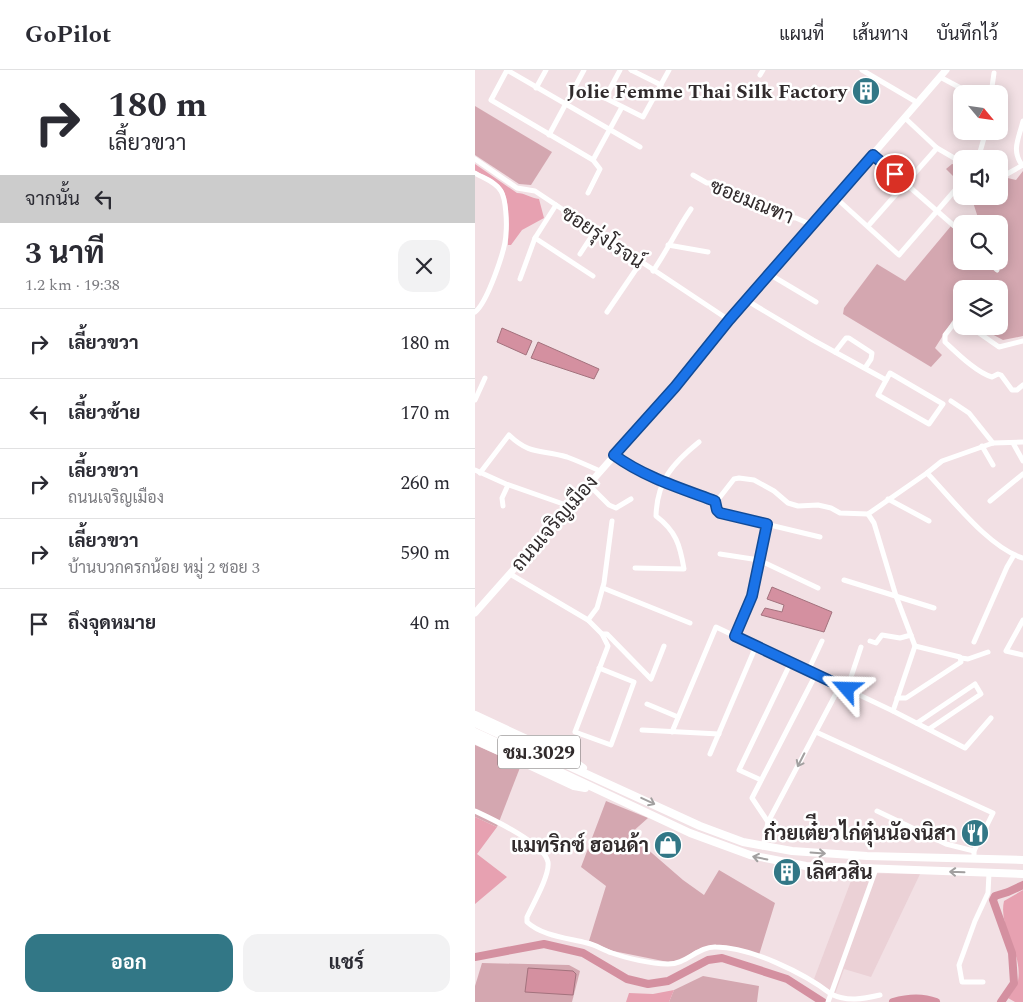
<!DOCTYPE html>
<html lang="th">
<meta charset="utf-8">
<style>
body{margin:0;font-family:Spectral,Sarabun,serif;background:#f2f2f3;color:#2b2b33;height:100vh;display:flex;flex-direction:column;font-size:19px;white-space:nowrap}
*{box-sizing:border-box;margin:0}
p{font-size:16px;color:#7c7c81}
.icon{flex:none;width:28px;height:28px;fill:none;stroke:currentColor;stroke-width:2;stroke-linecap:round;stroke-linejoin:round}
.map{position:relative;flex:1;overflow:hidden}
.details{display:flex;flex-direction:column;background:#fff;width:475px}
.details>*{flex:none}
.top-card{background:#fff;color:#2b2b33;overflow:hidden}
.needle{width:32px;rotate:119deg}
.buttons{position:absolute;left:478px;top:15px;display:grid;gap:10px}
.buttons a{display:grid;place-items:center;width:55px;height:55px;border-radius:10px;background:#fff;box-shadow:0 2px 12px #0003;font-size:25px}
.pin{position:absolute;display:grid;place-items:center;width:42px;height:42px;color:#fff;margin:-21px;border:2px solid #fff;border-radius:50%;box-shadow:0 1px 5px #0007}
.me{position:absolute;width:55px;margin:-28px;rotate:295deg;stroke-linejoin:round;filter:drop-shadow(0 0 4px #0008)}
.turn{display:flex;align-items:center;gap:18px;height:105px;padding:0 25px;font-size:22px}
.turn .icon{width:65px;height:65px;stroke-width:2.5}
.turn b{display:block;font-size:35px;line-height:42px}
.then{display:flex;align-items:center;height:48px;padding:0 25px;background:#0003;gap:10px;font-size:19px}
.round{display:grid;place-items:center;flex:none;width:52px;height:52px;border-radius:15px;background:#f2f2f3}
.summary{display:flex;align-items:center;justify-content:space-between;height:85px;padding:0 25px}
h1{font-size:30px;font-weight:700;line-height:38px}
.primary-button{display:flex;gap:10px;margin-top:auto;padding:10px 25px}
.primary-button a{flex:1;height:58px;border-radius:15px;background:#327786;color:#fff;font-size:20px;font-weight:700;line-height:58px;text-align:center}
.primary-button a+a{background:#f2f2f3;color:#2b2b33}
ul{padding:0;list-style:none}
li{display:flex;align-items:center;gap:15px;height:70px;padding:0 25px;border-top:1px solid #e1e1e2}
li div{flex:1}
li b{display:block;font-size:19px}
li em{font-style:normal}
header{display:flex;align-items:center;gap:30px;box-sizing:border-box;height:70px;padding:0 25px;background:#fff;border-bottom:1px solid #e1e1e2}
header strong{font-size:24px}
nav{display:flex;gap:28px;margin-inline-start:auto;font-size:18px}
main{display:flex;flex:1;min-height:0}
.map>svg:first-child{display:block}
.built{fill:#ebd1d6}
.green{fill:#d4a7b0}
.forest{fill:#e7a1b1}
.water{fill:#d490a0;stroke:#a3727d}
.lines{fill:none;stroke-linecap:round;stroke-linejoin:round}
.river{stroke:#d490a0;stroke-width:8}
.street{stroke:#fff;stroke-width:5}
.secondary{stroke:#fff;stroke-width:7}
.primary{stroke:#fff;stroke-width:8}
.oneway{stroke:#a2a0a0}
.route-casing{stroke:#114b97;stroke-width:12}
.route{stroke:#1a73e8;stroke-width:9}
.labels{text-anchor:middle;stroke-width:5;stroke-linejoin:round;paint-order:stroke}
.shield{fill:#fff;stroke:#6f6b6b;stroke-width:1}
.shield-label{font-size:19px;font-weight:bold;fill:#312b2c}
.poi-label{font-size:20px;font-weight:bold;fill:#312b2c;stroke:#fff;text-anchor:end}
.street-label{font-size:20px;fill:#312b2c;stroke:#fff}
</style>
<header>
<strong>GoPilot</strong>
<nav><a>แผนที่</a><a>เส้นทาง</a><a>บันทึกไว้</a></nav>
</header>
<main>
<section class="details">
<div class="top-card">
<div class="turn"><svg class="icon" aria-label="right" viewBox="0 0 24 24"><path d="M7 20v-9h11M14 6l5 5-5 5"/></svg><div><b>180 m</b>เลี้ยวขวา</div></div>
<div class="then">จากนั้น<svg class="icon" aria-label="left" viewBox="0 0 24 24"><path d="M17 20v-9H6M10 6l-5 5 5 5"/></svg></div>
</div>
<div class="summary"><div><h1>3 นาที</h1><p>1.2 km · 19:38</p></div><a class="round"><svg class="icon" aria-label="close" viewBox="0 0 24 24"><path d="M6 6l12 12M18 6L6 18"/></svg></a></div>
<ul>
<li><svg class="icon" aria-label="right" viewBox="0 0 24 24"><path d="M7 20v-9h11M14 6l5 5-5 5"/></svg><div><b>เลี้ยวขวา</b></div><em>180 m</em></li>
<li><svg class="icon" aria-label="left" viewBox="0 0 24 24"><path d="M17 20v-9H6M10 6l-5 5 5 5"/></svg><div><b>เลี้ยวซ้าย</b></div><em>170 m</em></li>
<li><svg class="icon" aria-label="right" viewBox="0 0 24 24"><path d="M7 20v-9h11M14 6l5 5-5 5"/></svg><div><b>เลี้ยวขวา</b><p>ถนนเจริญเมือง</p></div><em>260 m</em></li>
<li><svg class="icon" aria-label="right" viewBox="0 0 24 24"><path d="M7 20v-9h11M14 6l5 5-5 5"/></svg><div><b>เลี้ยวขวา</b><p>บ้านบวกครกน้อย หมู่ 2 ซอย 3</p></div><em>590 m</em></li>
<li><svg class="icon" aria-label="arrive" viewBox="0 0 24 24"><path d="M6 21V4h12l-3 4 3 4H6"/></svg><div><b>ถึงจุดหมาย</b></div><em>40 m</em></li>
</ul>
<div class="primary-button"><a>ออก</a><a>แชร์</a></div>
</section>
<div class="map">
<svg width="548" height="932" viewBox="0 0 548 932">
<rect width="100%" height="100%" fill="#f2e0e4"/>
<polygon class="built" points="379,803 445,804 396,907 369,899 360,924 339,909"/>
<g class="green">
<polygon points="0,36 77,82 56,115 44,114 0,85"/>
<polygon points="477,94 486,96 486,114 471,99"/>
<polygon points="548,101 548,266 528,270 502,256 524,256 524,219 486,219 486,248 481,245 460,278 467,285 456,297 368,244 369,238 402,194 430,211 476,156 486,164 486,191 524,191 524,154 505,154 496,126 524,126 524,106 541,110"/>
<polygon points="0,675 46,695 22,757 0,747"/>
<polygon points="131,731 173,748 155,764 208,810 229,825 244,800 300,833 284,885 243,875 221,880 206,890 193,892 138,881 114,871 131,816 106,797"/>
<polygon points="7,893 94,895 105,901 97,932 0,932 0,916"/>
<polygon points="228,906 284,916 282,932 194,932 199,920"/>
</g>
<g class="forest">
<path d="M0,94L42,123C50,123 56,128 64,129L69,148L47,160L36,175H33C33,161 36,129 26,117C21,110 8,105 0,101Z"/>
<polygon points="0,747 22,757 2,784 32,807 0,834"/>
<path d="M548,820V932H540L533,928C537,922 541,917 543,911C548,882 523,858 529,831Z"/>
<polygon points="199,920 194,932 151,932 154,923 178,924"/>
</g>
<g class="water">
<polygon points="27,258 57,271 51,285 22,272"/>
<polygon points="63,272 124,299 119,309 56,288"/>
<polygon points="297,517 357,542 349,562 286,545 290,538 307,542 309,535 292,529"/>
<polygon points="53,898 98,901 101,904 98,925 50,922"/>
</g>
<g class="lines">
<g class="river">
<polyline points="0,887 69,874 108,883 152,909 173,914 193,911 233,890 247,888 312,909 348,932"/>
<path d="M418,932C432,928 448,927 461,932"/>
<polyline points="526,932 539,913 537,883 518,830 520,826 533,822 548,815"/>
</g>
<g class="street">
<polyline points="32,0 16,30 118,90 125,99 113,123"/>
<polyline points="32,0 165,77"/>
<polyline points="145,0 130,28 168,47 194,0"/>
<polyline points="156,0 186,15"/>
<polyline points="387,0 443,33"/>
<polyline points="285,5 288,0"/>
<polyline points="465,7 497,24"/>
<polyline points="61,18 71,0"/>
<polyline points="516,24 519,3"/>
<polyline points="430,48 462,78 486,92"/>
<polyline points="74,65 109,0"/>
<polyline points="398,85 486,162"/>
<polyline points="0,89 42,118 60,121 254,250"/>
<polyline points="503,89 511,61"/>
<polyline points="118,90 147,37"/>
<path d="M547,95C536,80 544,68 548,51"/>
<polyline points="524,101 532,104 548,95"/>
<path d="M0,103C8,108 21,112 26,121C31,129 32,153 31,163C31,179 12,233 0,242"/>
<polyline points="218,105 232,113 240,113 273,132 306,147 321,148 337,155"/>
<polyline points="361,128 424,185 481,119"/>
<polyline points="393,156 462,78"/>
<polyline points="60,168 118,206"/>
<polyline points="193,175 233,182"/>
<polyline points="105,184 120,161"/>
<polyline points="512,191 522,200"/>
<path d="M178,201C192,181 202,159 216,139"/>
<polyline points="294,204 341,232"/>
<polyline points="45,209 60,168 81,135"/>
<polyline points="271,230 338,270 411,310"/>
<polyline points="132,242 166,192"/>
<path d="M486,251H481L470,265V272C482,283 502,303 517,307L523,304L526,305L537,320H542L548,315"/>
<polyline points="494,256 524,277 548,271"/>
<polyline points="360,282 371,268 374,268 397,283 396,289 390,298"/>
<polygon points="415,303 468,334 454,354 403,325"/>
<polyline points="0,330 10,308"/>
<polyline points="476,331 494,343 518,373"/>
<polyline points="538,373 548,391"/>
<polyline points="507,376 518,395"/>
<path d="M139,385C169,407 205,418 240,431"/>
<polyline points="0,400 31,414 94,436"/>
<path d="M5,403L34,365C56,386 66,379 92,387C103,391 114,396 125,401"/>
<path d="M452,403C477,429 514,478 548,488"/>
<polyline points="113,414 134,435 141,438 156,429"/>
<polyline points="413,429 454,451"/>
<polyline points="240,431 245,427 259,409 264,408 279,410 299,421 313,433 323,436 343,435 356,438 365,443 393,444 452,403 467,391 518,373 548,372"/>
<polyline points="240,431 242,440 245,443 345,467"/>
<polyline points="515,431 548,404"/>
<polyline points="28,436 27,428 33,415"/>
<polyline points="393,444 399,453 421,526 440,576 418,641"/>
<polyline points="245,484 284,490 343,518"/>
<path d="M160,498L209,499C205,475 201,461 181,446C182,411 197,394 224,372"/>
<polyline points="35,504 113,550 127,564 133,576 100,662 136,675 159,612 124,598"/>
<polyline points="369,510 459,538"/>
<polyline points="128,518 215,553"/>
<polyline points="113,550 122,538 129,513 137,451"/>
<polyline points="548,550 531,581 548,585"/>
<polyline points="127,564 132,564 176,609 189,576"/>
<polyline points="260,566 277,526 292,454"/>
<polyline points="395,571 401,573 407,565 425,568 436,565"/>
<polyline points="499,572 532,497 539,485"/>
<polyline points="486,588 493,589 513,582"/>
<polyline points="333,601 347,571"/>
<polyline points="372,619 386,577"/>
<polyline points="422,628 431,628 486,592 485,587 440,576"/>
<polyline points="172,634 203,647"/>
<polyline points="442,653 500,614 506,624 454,659"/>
<polyline points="167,660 244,664"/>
<polyline points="197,662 241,557 418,641 490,678 516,648"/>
<polyline points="341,662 518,743 499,781 499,788"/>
<polyline points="235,684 281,576"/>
<polyline points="286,710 264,700 316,592"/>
<path d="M0,741C17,749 69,773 73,792C75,805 58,834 52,847V852C67,866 93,868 112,873C121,875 128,880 137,883C151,888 176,894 192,894C211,895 223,876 241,877C275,877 329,903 356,924L353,932"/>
<polyline points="402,741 471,774 499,781"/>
<polyline points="293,752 277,728 341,604"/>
<polyline points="288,777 293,752 365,616"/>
<path d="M401,799L356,924C372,932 388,929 405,925"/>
<polyline points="508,912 487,912 484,895 500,851 513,823 514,803"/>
</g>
<polyline class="secondary" points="0,543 200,317 254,250 471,0"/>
<g class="primary">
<polyline points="0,645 95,689 108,698"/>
<polyline points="0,653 225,756 268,772 317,781 392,786 548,790"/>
<polyline points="0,662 215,763 275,785 331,796 548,804"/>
<polyline points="0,670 99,716 110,718"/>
</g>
</g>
<defs><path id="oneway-shaft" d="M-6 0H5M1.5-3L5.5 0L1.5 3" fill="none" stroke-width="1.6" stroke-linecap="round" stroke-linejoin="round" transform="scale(1.25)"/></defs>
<g class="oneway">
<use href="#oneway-shaft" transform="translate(326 690) rotate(117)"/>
<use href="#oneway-shaft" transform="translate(173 731) rotate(25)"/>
<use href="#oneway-shaft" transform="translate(343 783) rotate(4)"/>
<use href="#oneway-shaft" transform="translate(285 788) rotate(-168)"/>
<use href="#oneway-shaft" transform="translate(482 802) rotate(-178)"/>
</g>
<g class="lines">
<defs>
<path id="route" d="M372,619L260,566L277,526L292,454L245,443L242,440L240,431C205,418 169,407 139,385L200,317L254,250L398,85L420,104"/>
</defs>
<use href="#route" class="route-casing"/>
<use href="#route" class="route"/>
</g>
<defs>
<symbol id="building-disc" viewBox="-11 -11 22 22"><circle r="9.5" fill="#327786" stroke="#fff"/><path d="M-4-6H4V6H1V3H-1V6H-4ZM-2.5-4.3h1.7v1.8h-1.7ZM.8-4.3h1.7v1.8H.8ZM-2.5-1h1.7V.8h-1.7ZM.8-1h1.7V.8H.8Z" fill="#fff"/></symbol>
<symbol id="restaurant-disc" viewBox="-11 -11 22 22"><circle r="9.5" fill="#327786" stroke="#fff"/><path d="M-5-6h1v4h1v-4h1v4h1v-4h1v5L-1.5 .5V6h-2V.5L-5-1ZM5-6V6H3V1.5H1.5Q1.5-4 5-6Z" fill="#fff"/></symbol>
<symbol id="shop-disc" viewBox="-11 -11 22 22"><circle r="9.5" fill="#327786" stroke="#fff"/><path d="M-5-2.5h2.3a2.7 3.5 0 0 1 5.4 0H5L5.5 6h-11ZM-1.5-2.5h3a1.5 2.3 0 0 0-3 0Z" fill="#fff"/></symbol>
</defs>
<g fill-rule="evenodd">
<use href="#building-disc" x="375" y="5" width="32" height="32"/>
<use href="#restaurant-disc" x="484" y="747" width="32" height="32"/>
<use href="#shop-disc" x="177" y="759" width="32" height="32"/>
<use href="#building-disc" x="296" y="786" width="32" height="32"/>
</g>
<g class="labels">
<rect class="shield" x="23" y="665.5" width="82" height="33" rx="4"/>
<g class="shield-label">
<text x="64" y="689">ชม.3029</text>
</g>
<g class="poi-label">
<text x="372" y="28">Jolie Femme Thai Silk Factory</text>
<text x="481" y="770">ก๋วยเต๋ียวไก่ตุ๋นนัองนิสา</text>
<text x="174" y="782">แมทริกซ์ ฮอนด้า</text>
<text x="331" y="809" text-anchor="start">เลิศวสิน</text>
</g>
<g class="street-label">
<text transform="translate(277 131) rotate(22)" y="7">ซอยมณฑา</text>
<text transform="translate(128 167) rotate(34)" y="7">ซอยรุ่งโรจน์</text>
<text transform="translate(79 453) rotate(-49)" y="7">ถนนเจริญเมือง</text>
</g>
</g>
</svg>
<div class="buttons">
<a><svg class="needle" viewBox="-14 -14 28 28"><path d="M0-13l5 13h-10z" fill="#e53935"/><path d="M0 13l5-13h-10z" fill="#7c7c81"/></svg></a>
<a><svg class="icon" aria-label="sound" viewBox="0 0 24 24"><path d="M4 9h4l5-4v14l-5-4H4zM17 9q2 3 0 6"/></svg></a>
<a><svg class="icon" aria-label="search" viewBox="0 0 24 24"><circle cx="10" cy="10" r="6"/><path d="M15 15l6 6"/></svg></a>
<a><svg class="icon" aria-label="layers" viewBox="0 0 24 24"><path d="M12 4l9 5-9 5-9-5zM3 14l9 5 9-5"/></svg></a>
</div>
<div class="pin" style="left:420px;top:104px;background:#d93025"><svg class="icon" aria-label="arrive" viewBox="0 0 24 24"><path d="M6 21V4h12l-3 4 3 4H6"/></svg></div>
<svg class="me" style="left:372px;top:619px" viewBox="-20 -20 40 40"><path d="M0-17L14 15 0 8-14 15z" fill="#1a73e8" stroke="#fff" stroke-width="4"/></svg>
</div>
</main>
